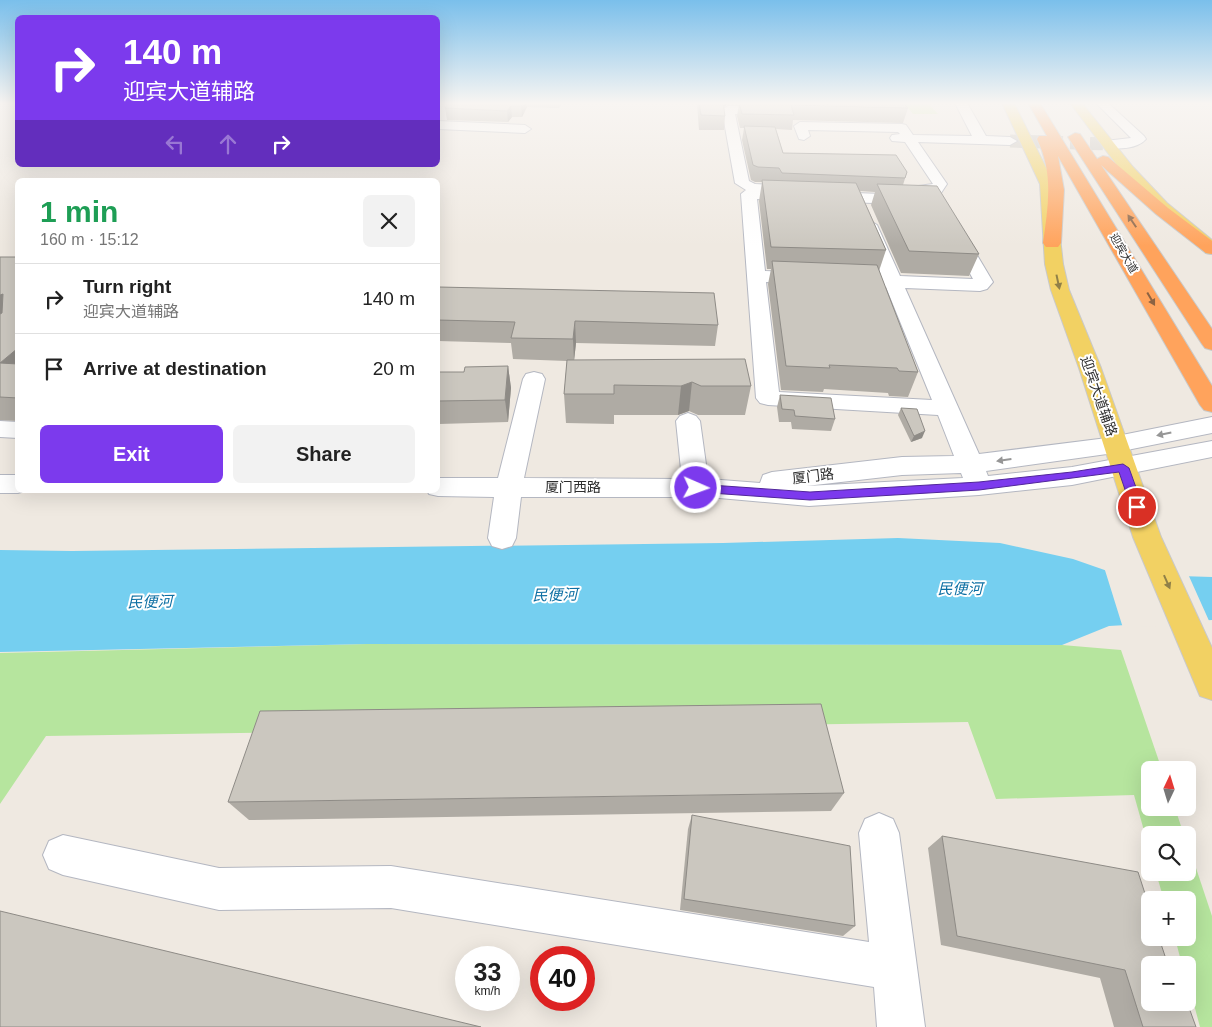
<!DOCTYPE html>
<meta charset="utf-8">
<style>
body{margin:0;font-family:Arial,"Noto Sans SC",sans-serif;background:#f2f2f2;color:#222;height:100vh;display:flex;flex-direction:column;font-size:19px;white-space:nowrap}
*{box-sizing:border-box;margin:0}
p{font-size:16px;color:#767676}
.icon{flex:none;width:28px;height:28px;fill:none;stroke:currentColor;stroke-width:2;stroke-linecap:round;stroke-linejoin:round}
.map{position:relative;flex:1;overflow:hidden}
.drawer{position:absolute;left:15px;top:178px;width:425px;height:315px;display:flex;flex-direction:column;background:#fff;border-radius:8px;box-shadow:0 5px 20px #0002}
.drawer>*{flex:none}
.hud{position:absolute;left:15px;top:15px;width:425px;height:152px;border-radius:8px;box-shadow:0 5px 20px #0002;background:#7c3aed;color:#fff;overflow:hidden}
.needle{width:32px;rotate:4deg}
.fabs{position:absolute;left:1141px;top:761px;display:grid;gap:10px}
.fabs a{display:grid;place-items:center;width:55px;height:55px;border-radius:8px;background:#fff;box-shadow:0 5px 20px #0002;font-size:25px}
.speed{position:absolute;left:455px;top:946px;display:flex;gap:10px;font-size:25px;font-weight:700;text-align:center}
.speed>*{display:grid;place-content:center;width:65px;height:65px;border-radius:50%;background:#fff;box-shadow:0 5px 20px #0002;line-height:1}
.speed small{font-size:12px;font-weight:400}
.speed .limit{border:8px solid #d22;background:#fff;color:#111}
.pin{position:absolute;display:grid;place-items:center;width:42px;height:42px;color:#fff;margin:-21px;border:2px solid #fff;border-radius:50%;box-shadow:0 1px 5px #0007}
.me{position:absolute;width:55px;margin:-28px;rotate:92deg;stroke-linejoin:round;filter:drop-shadow(0 0 4px #0008)}
.turn{display:flex;align-items:center;gap:18px;height:105px;padding:0 25px;font-size:22px}
.turn .icon{width:65px;height:65px;stroke-width:2.5}
.turn b{display:block;font-size:35px;line-height:42px}
.lanes{display:flex;align-items:center;height:48px;padding:0 25px;background:#0003;justify-content:center;gap:25px;direction:ltr}
.lanes .off{opacity:.35}
.round{display:grid;place-items:center;flex:none;width:52px;height:52px;border-radius:8px;background:#f2f2f2}
.head{display:flex;align-items:center;justify-content:space-between;height:85px;padding:0 25px}
h1{font-size:30px;font-weight:700;line-height:38px;color:#1e9e55}
.primary-button{display:flex;gap:10px;margin-top:auto;padding:10px 25px}
.primary-button a{flex:1;height:58px;border-radius:8px;background:#7c3aed;color:#fff;font-size:20px;font-weight:700;line-height:58px;text-align:center}
.primary-button a+a{background:#f2f2f2;color:#222}
ul{padding:0;list-style:none}
li{display:flex;align-items:center;gap:15px;height:70px;padding:0 25px;border-top:1px solid #e0e0e0}
li div{flex:1}
li b{display:block;font-size:19px}
li em{font-style:normal}
.map>svg:first-child{display:block}
.green{fill:#b6e59e}
.pitch{fill:#c9ec9a}
.water{fill:#75cff0}
.pier{fill:#efe9e1}
.lines{fill:none;stroke-linecap:round;stroke-linejoin:round}
.minor-tunnel{stroke:#c8c4bd;stroke-width:13;stroke-dasharray:13 7;stroke-linecap:butt}
.minor-casing{stroke:#b4b7c1;stroke-width:2}
.major-casing{stroke:#c9c9c9;stroke-width:2}
.highway-casing{stroke:#c9c9c9;stroke-width:2}
.minor{fill:#fff;fill-rule:evenodd}
.major{fill:#f2d163;fill-rule:evenodd}
.highway{fill:#ffa35c;fill-rule:evenodd}
.wall{fill:#afaba4}
.shaded-wall{fill:#8e8b86}
.building{fill:#cbc7bf;stroke:#8e8b86}
.oneway{fill:#8c6343}
.oneway2{fill:#908048}
.oneway3{fill:#969696}
.route{fill:#7c3aed;stroke:#51269a}
.labels{text-anchor:middle;stroke-width:4;stroke-linejoin:round;paint-order:stroke}
.far-street-label{font-size:11px;fill:#2e2e2e;stroke:#fff}
.street-label{font-size:14px;fill:#2e2e2e;stroke:#fff}
.water-label{font-size:15px;font-style:italic;fill:#0d6fa3;stroke:#fff}
</style>
<div class="map">
<svg width="1212" height="1027" viewBox="0 0 1212 1027">
<rect width="100%" height="100%" fill="#efe9e1"/>
<g class="green">
<polygon points="367,644 1062,645 1121,650 1162,770 1150,770 1150,808 1175,808 1184,835 1150,835 1150,852 1134,795 996,799 968,722 46,736 0,804 0,653"/>
<polygon points="1188,844 1212,916 1212,1027 1200,1027 1188,982 1188,965 1182,965 1175,938 1188,938 1188,900 1164,900 1156,873 1188,872"/>
</g>
<polygon class="pitch" points="904,103 928,103 938,114 913,114"/>
<polygon class="water" points="898,538 1000,543 1073,559 1116,574 1212,577 1212,620 1109,626 1062,645 367,644 0,652 0,550 72,551 723,543"/>
<polygon class="pier" points="1104,567 1116,572 1188,574 1210,623 1123,628"/>
<g class="lines">
<polyline class="minor-tunnel" points="1010,141 1110,144"/>
<defs>
<g id="minor">
<path d="M955,103H967L986,136L1010,137L1017,141L1010,145L918,142L947,184L941,193L912,195L943,198L993,282L987,289L980,291L905,288L979,454L1107,438L1212,417V433L1107,454L986,471L988,476L1072,467L1212,441V457L1072,485L979,495L809,506L708,497H521L516,538L512,546L502,549L492,546L488,538L494,497L438,496L429,494L427,490H438V478H498L523,379L526,374L534,372L542,374L545,379L524,478L682,479L676,421L680,416L688,413L696,416L700,421L708,479L760,483L763,475L772,472L902,457L954,456L938,415L768,405L760,403L756,398L741,194L746,190L735,183L722,110L728,106L775,107L781,111L775,115L735,114L749,181L755,184L776,185L778,188L777,190L908,195L901,191L904,188L933,184L905,142L892,141L890,138L892,135L900,134L898,132L808,130L810,136L804,140L799,139L794,126L800,122L902,124L906,125L913,135L972,136ZM757,199L933,205L973,279L900,276L877,225L869,220L861,225L881,275L765,271ZM766,282L886,287L932,400L779,392ZM961,473L963,478L806,486L902,475Z"/>
<path d="M1096,103H1108L1144,136L1146,139C1137,149 1118,150 1105,147L1103,144L1105,141L1131,138Z"/>
<polygon points="438,121 525,125 531,129 525,133 438,129"/>
<polygon points="0,421 18,422 18,438 0,437"/>
<polygon points="0,475 18,475 18,490 28,490 18,493 0,493"/>
<polygon points="879,813 893,819 899,833 925,1027 877,1027 874,987 391,908 219,910 63,875 49,869 43,855 49,841 63,835 219,868 391,866 869,942 859,833 865,819"/>
</g>
<g id="major">
<polygon points="1002,103 1014,103 1054,184 1063,264 1069,290 1101,368 1161,537 1212,648 1212,700 1200,696 1133,537 1079,368 1051,290 1045,264 1040,184"/>
<polygon points="1070,103 1082,103 1133,167 1167,203 1212,240 1212,254 1206,253 1155,209 1123,173"/>
</g>
<g id="highway">
<path d="M1028,103H1040L1212,386V412L1204,410L1200,405L1058,156L1064,190L1061,243L1058,247H1046L1043,243C1048,207 1054,173 1037,139L1039,136H1047Z"/>
<polygon points="1075,133 1080,134 1097,159 1103,156 1108,157 1168,208 1212,241 1212,254 1206,253 1156,214 1101,165 1212,329 1212,350 1205,348 1202,344 1068,137"/>
</g>
</defs>
<use href="#minor" class="minor-casing"/>
<use href="#major" class="major-casing"/>
<use href="#highway" class="highway-casing"/>
<use href="#minor" class="minor"/>
<use href="#major" class="major"/>
<use href="#highway" class="highway"/>
</g>
<g class="wall">
<polygon points="449,103 562,103 559,108 527,107 522,117 512,117 508,122 447,120 445,108"/>
<polygon points="697,103 823,103 823,104 828,104 828,103 903,103 908,108 903,123 793,120 792,130 776,129 783,153 907,172 903,185 979,254 969,276 901,273 871,205 875,192 860,191 886,250 879,271 918,372 908,397 889,396 888,393 824,389 823,392 781,390 768,284 771,269 767,269 759,201 762,182 755,182 751,180 742,140 744,128 740,128 737,116 739,104 728,104 724,107 725,116 724,130 699,130"/>
<polygon points="0,257 18,257 18,421 0,420"/>
<polygon points="438,288 718,325 715,346 576,343 574,360 751,386 745,415 698,415 689,411 678,415 614,415 614,424 566,423 564,394 567,361 513,359 511,343 438,341"/>
<polygon points="508,366 511,388 508,422 439,424 438,429 438,372 464,372"/>
<polygon points="780,395 835,419 831,431 792,429 791,422 779,422 777,407"/>
<polygon points="901,408 922,438 911,442 898,415"/>
<polygon points="844,793 831,811 249,820 228,802"/>
<polygon points="692,815 855,926 843,936 680,910 688,829"/>
<polygon points="942,836 1150,965 1196,1027 1114,1027 1100,978 941,945 928,848"/>
</g>
<g class="shaded-wall">
<polygon points="523,103 527,103 527,107 522,117 521,106"/>
<polygon points="721,103 728,103 728,104 720,110"/>
<polygon points="511,106 512,117 508,122 507,111"/>
<polygon points="3,294 18,315 0,316 0,295"/>
<polygon points="575,321 576,343 574,361 573,339"/>
<polygon points="18,348 18,385 0,363"/>
<polygon points="508,366 511,388 508,422 505,400"/>
<polygon points="692,382 689,411 678,415 681,386"/>
<polygon points="438,417 439,424 438,429"/>
<polygon points="925,431 922,438 911,442 914,436"/>
</g>
<g class="building">
<polygon points="449,103 523,103 521,106 511,106 507,111 445,108"/>
<polygon points="699,103 723,103 725,116 701,115"/>
<polygon points="739,103 823,103 823,104 833,105 835,103 903,103 908,108 791,105 794,115 742,114"/>
<polygon points="744,126 775,127 783,153 896,155 907,172 905,178 782,173 779,168 758,167 753,165"/>
<polygon points="762,180 856,183 886,250 771,247"/>
<polygon points="877,184 937,186 979,254 909,251"/>
<polygon points="0,257 18,257 18,348 0,363 0,314 2,313 3,294 0,295"/>
<polygon points="772,261 877,265 918,372 899,371 897,368 829,365 830,368 786,366"/>
<polygon points="438,287 714,293 718,325 575,321 573,339 511,338 515,322 438,320"/>
<polygon points="745,359 751,386 701,386 692,382 681,386 614,385 614,394 564,394 567,360"/>
<polygon points="0,363 18,364 18,398 0,397"/>
<polygon points="508,366 505,400 438,401 438,372 464,372 465,367"/>
<polygon points="780,395 831,398 835,419 795,416 794,410 782,409"/>
<polygon points="901,408 917,409 925,431 914,436"/>
<polygon points="821,704 844,793 228,802 260,711"/>
<polygon points="692,815 850,846 855,926 684,899"/>
<polygon points="942,836 1138,872 1150,909 1150,938 1159,938 1168,965 1150,965 1150,1002 1187,1002 1196,1027 1143,1027 1125,970 957,936"/>
<polygon points="0,911 481,1027 0,1027"/>
</g>
<defs><path id="oneway-solid" d="M-6-.8H1V-3.2L6.5 0L1 3.2V.8H-6Z" transform="scale(1.25)"/></defs>
<g class="oneway">
<use href="#oneway-solid" transform="translate(1132 221) rotate(-124)"/>
<use href="#oneway-solid" transform="translate(1151 299) rotate(60)"/>
</g>
<g class="oneway2">
<use href="#oneway-solid" transform="translate(1058 282) rotate(78)"/>
<use href="#oneway-solid" transform="translate(1167 582) rotate(66)"/>
</g>
<g class="oneway3">
<use href="#oneway-solid" transform="translate(1164 434) rotate(168)"/>
<use href="#oneway-solid" transform="translate(1004 460) rotate(172)"/>
</g>
<linearGradient id="sky" x2="0" y2="1"><stop stop-color="#7abfeb"/><stop offset="0.42" stop-color="#f8f5f2"/><stop offset="1" stop-color="#f8f5f2" stop-opacity="0"/></linearGradient>
<rect width="1212" height="246" fill="url(#sky)"/>
<polygon class="route" points="1123,464 1129,468 1143,507 1141,510 1133,510 1131,507 1119,472 979,490 810,500 696,492 690,488 696,484 810,492 979,482 1072,472"/>
<g class="labels">
<g class="far-street-label">
<text transform="translate(1124 253) rotate(60)" y="4">迎宾大道</text>
</g>
<g class="street-label">
<text transform="translate(1099 396) rotate(71)" y="5">迎宾大道辅路</text>
<text transform="translate(813 476) rotate(-7)" y="5">厦门路</text>
<text x="573" y="492">厦门西路</text>
</g>
<g class="water-label">
<text x="960" y="594">民便河</text>
<text transform="translate(555 595) rotate(-1)" y="5">民便河</text>
<text transform="translate(150 602) rotate(-1)" y="5">民便河</text>
</g>
</g>
</svg>
<div class="fabs">
<a><svg class="needle" viewBox="-14 -14 28 28"><path d="M0-13l5 13h-10z" fill="#e53935"/><path d="M0 13l5-13h-10z" fill="#767676"/></svg></a>
<a><svg class="icon" aria-label="search" viewBox="0 0 24 24"><circle cx="10" cy="10" r="6"/><path d="M15 15l6 6"/></svg></a>
<a>+</a>
<a>−</a>
</div>
<div class="speed"><div>33<small>km/h</small></div><div class="limit">40</div></div>
<div class="pin" style="left:1137px;top:507px;background:#d93025"><svg class="icon" aria-label="arrive" viewBox="0 0 24 24"><path d="M6 21V4h12l-3 4 3 4H6"/></svg></div>
<svg class="me" style="left:696px;top:488px" viewBox="-20 -20 40 40"><circle r="17" fill="#7c3aed" stroke="#fff" stroke-width="3"/><path d="M0-11L8 9 0 5-8 9z" fill="#fff"/></svg>
<div class="hud">
<div class="turn"><svg class="icon" aria-label="right" viewBox="0 0 24 24"><path d="M7 20v-9h11M14 6l5 5-5 5"/></svg><div><b>140 m</b>迎宾大道辅路</div></div>
<div class="lanes"><svg class="icon off" aria-label="left" viewBox="0 0 24 24"><path d="M17 20v-9H6M10 6l-5 5 5 5"/></svg><svg class="icon off" aria-label="ahead" viewBox="0 0 24 24"><path d="M12 20V5M6 11l6-6 6 6"/></svg><svg class="icon" aria-label="right" viewBox="0 0 24 24"><path d="M7 20v-9h11M14 6l5 5-5 5"/></svg></div>
</div>
<section class="drawer">
<div class="head"><div><h1>1 min</h1><p>160 m · 15:12</p></div><a class="round"><svg class="icon" aria-label="close" viewBox="0 0 24 24"><path d="M6 6l12 12M18 6L6 18"/></svg></a></div>
<ul>
<li><svg class="icon" aria-label="right" viewBox="0 0 24 24"><path d="M7 20v-9h11M14 6l5 5-5 5"/></svg><div><b>Turn right</b><p>迎宾大道辅路</p></div><em>140 m</em></li>
<li><svg class="icon" aria-label="arrive" viewBox="0 0 24 24"><path d="M6 21V4h12l-3 4 3 4H6"/></svg><div><b>Arrive at destination</b></div><em>20 m</em></li>
</ul>
<div class="primary-button"><a>Exit</a><a>Share</a></div>
</section>
</div>
